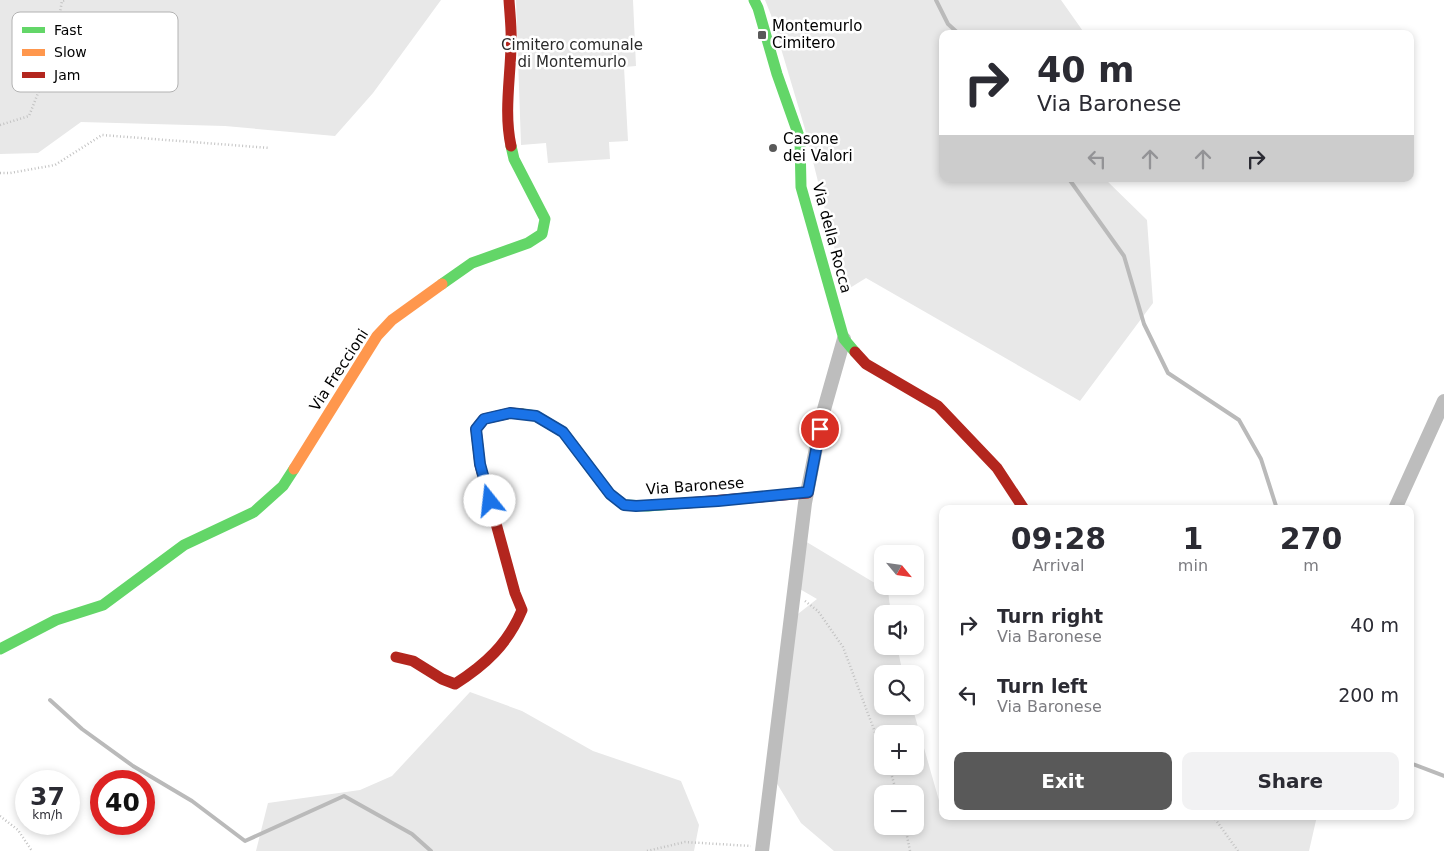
<!DOCTYPE html>
<meta charset="utf-8">
<style>
body{margin:0;font-family:"DejaVu Sans",sans-serif;background:#f2f2f3;color:#2b2b33;height:100vh;display:flex;flex-direction:column;font-size:19px;white-space:nowrap}
*{box-sizing:border-box;margin:0}
p{font-size:16px;color:#7c7c81}
.icon{flex:none;width:28px;height:28px;fill:none;stroke:currentColor;stroke-width:2;stroke-linecap:round;stroke-linejoin:round}
.map{position:relative;flex:1;overflow:hidden}
.panel{position:absolute;left:939px;top:505px;width:475px;height:315px;display:flex;flex-direction:column;background:#fff;border-radius:10px;box-shadow:0 2px 8px #0003}
.panel>*{flex:none}
.banner{position:absolute;left:939px;top:30px;width:475px;height:152px;border-radius:10px;box-shadow:0 2px 8px #0003;background:#fff;color:#2b2b33;overflow:hidden}
.needle{width:32px;rotate:119deg}
.controls{position:absolute;left:874px;top:545px;display:grid;gap:10px}
.controls a{display:grid;place-items:center;width:50px;height:50px;border-radius:10px;background:#fff;box-shadow:0 2px 8px #0003;font-size:25px}
.speed{position:absolute;left:15px;top:770px;display:flex;gap:10px;font-size:25px;font-weight:700;text-align:center}
.speed>*{display:grid;place-content:center;width:65px;height:65px;border-radius:50%;background:#fff;box-shadow:0 2px 8px #0003;line-height:1}
.speed small{font-size:12px;font-weight:400}
.speed .limit{border:8px solid #d22;background:#fff;color:#111}
.pin{position:absolute;display:grid;place-items:center;width:42px;height:42px;color:#fff;margin:-21px;border:2px solid #fff;border-radius:50%;box-shadow:0 1px 5px #0007}
.me{position:absolute;width:55px;margin:-28px;rotate:344deg;stroke-linejoin:round;filter:drop-shadow(0 0 4px #0008)}
.turn{display:flex;align-items:center;gap:18px;height:105px;padding:0 15px;font-size:22px}
.turn .icon{width:65px;height:65px;stroke-width:2.5}
.turn b{display:block;font-size:35px;line-height:42px}
.lanes{display:flex;align-items:center;height:48px;padding:0 15px;background:#0003;justify-content:center;gap:25px;direction:ltr}
.lanes .off{opacity:.35}
.eta{display:flex;justify-content:space-evenly;align-items:center;height:85px;text-align:center}
.eta b{font-size:30px;font-weight:700;line-height:35px}
.primary-button{display:flex;gap:10px;margin-top:auto;padding:10px 15px}
.primary-button a{flex:1;height:58px;border-radius:10px;background:#595959;color:#fff;font-size:20px;font-weight:700;line-height:58px;text-align:center}
.primary-button a+a{background:#f2f2f3;color:#2b2b33}
ul{padding:0;list-style:none}
li{display:flex;align-items:center;gap:15px;height:70px;padding:0 15px}
li div{flex:1}
li b{display:block;font-size:19px}
li em{font-style:normal}
.map>svg:first-child{display:block}
.green{fill:#e8e8e8;fill-rule:evenodd}
.lines{fill:none;stroke-linecap:round;stroke-linejoin:round}
.stream{stroke:#bababa;stroke-width:4}
.path{stroke:#c2c2c2;stroke-width:2.5;stroke-dasharray:1 2.5;stroke-linecap:butt}
.street{stroke:#bdbdbd;stroke-width:14}
.fast{stroke:#63d668;stroke-width:11}
.slow{stroke:#ff974d;stroke-width:11}
.jam{stroke:#b3261e;stroke-width:11}
.route-casing{stroke:#114b97;stroke-width:12}
.route{stroke:#1a73e8;stroke-width:9}
.poi-dot{fill:#595959;stroke:#fff;stroke-width:2}
.labels{text-anchor:middle;stroke-width:5;stroke-linejoin:round;paint-order:stroke}
.poi-label{font-size:15px;fill:#000;stroke:#fff;text-anchor:start}
.park-label{font-size:15px;fill:#2c2c2c;stroke:#fff}
.street-label{font-size:15px;fill:#000;stroke:#fff}
.key{fill:#fff;stroke:#b2b2b2;stroke-width:1}
.key-label{font-size:14px;fill:#000}
</style>
<div class="map">
<svg width="1444" height="851" viewBox="0 0 1444 851">
<rect width="100%" height="100%" fill="#fff"/>
<g class="green">
<polygon points="0,0 441,0 373,93 335,136 225,126 81,122 38,153 0,154"/>
<polygon points="516,0 633,0 636,66 624,67 628,141 609,142 610,159 548,163 546,143 521,145"/>
<polygon points="765,0 1061,0 1085,34 942,34 942,179 1105,179 1147,220 1153,303 1080,401 866,278 845,291 805,129 771,15"/>
<path d="M805,541L888,591L891,614H882V646H897L903,674H882V706H912L942,811V816L945,819L959,816H1317L1309,851H834L801,823L776,782L794,617L817,599L798,588ZM882,734H915V766H882ZM882,794H915V826H882Z"/>
<polygon points="470,692 522,711 593,751 681,781 699,825 694,851 256,851 268,803 360,790 392,776"/>
</g>
<g class="lines">
<g class="stream">
<polyline points="936,0 948,24 959,34"/>
<polyline points="1069,179 1124,256 1144,324 1168,373 1239,420 1261,459 1277,509"/>
<polyline points="50,700 82,729 133,766 192,801 245,841 344,796 412,834 431,851"/>
<polyline points="1410,763 1444,776"/>
</g>
<g class="path">
<polyline points="0,125 29,116 42,83 43,61 53,51 62,1 66,0"/>
<polyline points="0,173 10,173 55,165 102,135 270,148"/>
<polyline points="805,601 818,611 843,647 882,751"/>
<polyline points="889,766 897,794"/>
<polyline points="0,816 18,830 32,851"/>
<polyline points="1213,816 1238,851"/>
<polyline points="905,826 910,851"/>
<polyline points="647,851 685,842 751,846"/>
</g>
<g class="street">
<polyline points="1395,509 1444,401"/>
<polyline points="762,851 805,503 823,413 844,339"/>
</g>
<g class="fast">
<polyline points="754,0 758,8 777,74 800,139 801,187 844,339 855,352"/>
<polyline points="442,284 472,263 528,243 542,234 545,219 514,159 511,146"/>
<polyline points="522,414 536,416 563,432 610,494 624,505 648,506 687,503"/>
<polyline points="0,649 56,620 103,605 184,545 254,512 283,486 294,469"/>
</g>
<polyline class="slow" points="294,469 377,336 392,320 442,284"/>
<g class="jam">
<path d="M509,0C510,16 512,32 511,47C510,81 504,113 511,146"/>
<polyline points="855,352 866,364 938,406 997,468 1024,509"/>
<polyline points="687,503 808,493"/>
<path d="M396,657L413,661L442,679L455,684C485,665 508,644 522,610L515,593L480,465L476,429L484,419L510,413L522,414"/>
</g>
</g>
<g class="lines">
<defs>
<polyline id="route" points="490,501 480,464 476,429 484,419 510,413 536,416 563,432 610,494 624,505 636,506 718,501 808,492 820,429"/>
</defs>
<use href="#route" class="route-casing"/>
<use href="#route" class="route"/>
</g>
<g class="poi-dot">
<rect x="757" y="30" width="10" height="10" rx="2.5"/>
<circle cx="773" cy="148" r="5"/>
</g>
<g class="labels">
<g class="poi-label">
<text x="772" y="31">Montemurlo<tspan x="772" dy="17">Cimitero</tspan></text>
<text x="783" y="144">Casone<tspan x="783" dy="17">dei Valori</tspan></text>
</g>
<g class="park-label">
<text x="572" y="50">Cimitero comunale<tspan x="572" dy="17">di Montemurlo</tspan></text>
</g>
<g class="street-label">
<text transform="translate(832 238) rotate(75)" y="5">Via della Rocca</text>
<text transform="translate(339 370) rotate(-57)" y="5">Via Freccioni</text>
<text transform="translate(695 486) rotate(-4)" y="5">Via Baronese</text>
</g>
</g>
<rect x="12" y="12" width="166" height="80" rx="8" class="key"/>
<rect x="22" y="27" width="23" height="6" fill="#63d668"/>
<rect x="22" y="49" width="23" height="7" fill="#ff974d"/>
<rect x="22" y="72" width="23" height="6" fill="#b3261e"/>
<g class="key-label">
<text x="54" y="35">Fast</text>
<text x="54" y="57">Slow</text>
<text x="54" y="80">Jam</text>
</g>
</svg>
<div class="controls">
<a><svg class="needle" viewBox="-14 -14 28 28"><path d="M0-13l5 13h-10z" fill="#e53935"/><path d="M0 13l5-13h-10z" fill="#7c7c81"/></svg></a>
<a><svg class="icon" aria-label="sound" viewBox="0 0 24 24"><path d="M4 9h4l5-4v14l-5-4H4zM17 9q2 3 0 6"/></svg></a>
<a><svg class="icon" aria-label="search" viewBox="0 0 24 24"><circle cx="10" cy="10" r="6"/><path d="M15 15l6 6"/></svg></a>
<a>+</a>
<a>−</a>
</div>
<div class="speed"><div>37<small>km/h</small></div><div class="limit">40</div></div>
<div class="pin" style="left:820px;top:429px;background:#d93025"><svg class="icon" aria-label="arrive" viewBox="0 0 24 24"><path d="M6 21V4h12l-3 4 3 4H6"/></svg></div>
<svg class="me" style="left:490px;top:501px" viewBox="-20 -20 40 40"><circle r="19" fill="#fff"/><path d="M0-13L10 11 0 6-10 11z" fill="#1a73e8"/></svg>
<div class="banner">
<div class="turn"><svg class="icon" aria-label="right" viewBox="0 0 24 24"><path d="M7 20v-9h11M14 6l5 5-5 5"/></svg><div><b>40 m</b>Via Baronese</div></div>
<div class="lanes"><svg class="icon off" aria-label="left" viewBox="0 0 24 24"><path d="M17 20v-9H6M10 6l-5 5 5 5"/></svg><svg class="icon off" aria-label="ahead" viewBox="0 0 24 24"><path d="M12 20V5M6 11l6-6 6 6"/></svg><svg class="icon off" aria-label="ahead" viewBox="0 0 24 24"><path d="M12 20V5M6 11l6-6 6 6"/></svg><svg class="icon" aria-label="right" viewBox="0 0 24 24"><path d="M7 20v-9h11M14 6l5 5-5 5"/></svg></div>
</div>
<section class="panel">
<div class="eta">
<div><b>09:28</b><p>Arrival</p></div>
<div><b>1</b><p>min</p></div>
<div><b>270</b><p>m</p></div>
</div>
<ul>
<li><svg class="icon" aria-label="right" viewBox="0 0 24 24"><path d="M7 20v-9h11M14 6l5 5-5 5"/></svg><div><b>Turn right</b><p>Via Baronese</p></div><em>40 m</em></li>
<li><svg class="icon" aria-label="left" viewBox="0 0 24 24"><path d="M17 20v-9H6M10 6l-5 5 5 5"/></svg><div><b>Turn left</b><p>Via Baronese</p></div><em>200 m</em></li>
</ul>
<div class="primary-button"><a>Exit</a><a>Share</a></div>
</section>
</div>
